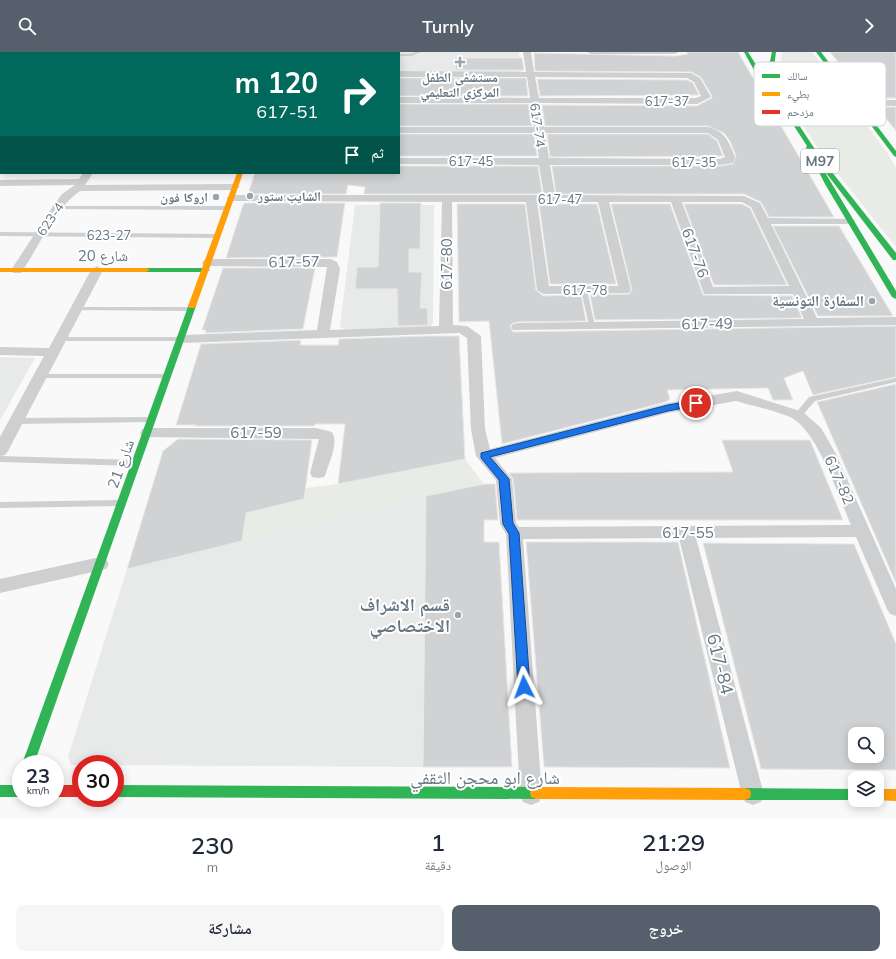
<!DOCTYPE html>
<html lang="ar">
<meta charset="utf-8">
<style>
body{margin:0;font-family:Mulish,"Noto Naskh Arabic",sans-serif;background:#f6f6f7;color:#1f2937;direction:rtl;height:100vh;display:flex;flex-direction:column;font-size:15px;white-space:nowrap}
*{box-sizing:border-box;margin:0}
p{font-size:13px;color:#747a83}
.icon{flex:none;width:22px;height:22px;fill:none;stroke:currentColor;stroke-width:2;stroke-linecap:round;stroke-linejoin:round}
.map{position:relative;height:767px;overflow:hidden;direction:ltr}
.details{display:flex;flex-direction:column;background:#fff;flex:1}
.details>*{flex:none}
.banner{position:absolute;left:0px;top:0px;width:400px;height:122px;box-shadow:0 2px 10px #0003;direction:rtl;background:#00695c;color:#fff;overflow:hidden}
.controls{position:absolute;left:848px;top:675px;display:grid;gap:8px}
.controls a{display:grid;place-items:center;width:36px;height:36px;border-radius:8px;background:#fff;box-shadow:0 2px 10px #0003;font-size:20px}
.speed{position:absolute;left:12px;top:703px;display:flex;gap:8px;font-size:20px;font-weight:700;text-align:center}
.speed>*{display:grid;place-content:center;width:52px;height:52px;border-radius:50%;background:#fff;box-shadow:0 2px 10px #0003;line-height:1}
.speed small{font-size:10px;font-weight:400}
.speed .limit{border:6px solid #d22;background:#fff;color:#111}
.pin{position:absolute;display:grid;place-items:center;width:34px;height:34px;color:#fff;margin:-17px;border:2px solid #fff;border-radius:50%;box-shadow:0 1px 4px #0007}
.me{position:absolute;width:44px;margin:-22px;rotate:357deg;stroke-linejoin:round;filter:drop-shadow(0 0 3px #0008)}
.turn{display:flex;align-items:center;gap:14px;height:84px;padding:0 16px;font-size:18px}
.turn .icon{width:52px;height:52px;stroke-width:2.5}
.turn b{display:block;font-size:28px;line-height:34px}
.then{display:flex;align-items:center;height:38px;padding:0 16px;background:#0003;gap:8px;font-size:15px}
.eta{display:flex;justify-content:space-evenly;align-items:center;height:68px;text-align:center}
.eta b{font-size:24px;font-weight:600;line-height:28px}
.button{display:flex;gap:8px;margin-top:auto;padding:8px 16px}
.button a{flex:1;height:46px;border-radius:8px;background:#56606c;color:#fff;font-size:16px;font-weight:600;line-height:46px;text-align:center}
.button a+a{background:#f6f6f7;color:#1f2937}
header{display:flex;justify-content:space-between;align-items:center;height:52px;padding:0 16px;background:#56606c;color:#fff;font-size:18px;font-weight:600}
.map>svg:first-child{display:block}
.built{fill:#e8e9e9}
.green{fill:#e8ebe6}
.building{fill:#d0d2d3;stroke:#e8e8e8;fill-rule:evenodd}
.lines{fill:none;stroke-linecap:round;stroke-linejoin:round}
.path{stroke:#cbcccd;stroke-width:1.5;stroke-dasharray:1 1;stroke-linecap:butt}
.lane{fill:#cecfd0;fill-rule:evenodd}
.street{fill:#cecfd0;fill-rule:evenodd}
.fast{fill:#30b455;fill-rule:evenodd}
.slow{fill:#ff9f0a;fill-rule:evenodd}
.jam{fill:#e5322d;fill-rule:evenodd}
.route{fill:#1a73e8;stroke:#114b97}
.poi-dot{fill:#99a4ac;stroke:#fff;stroke-width:1.5}
.labels{text-anchor:middle;stroke-width:4;stroke-linejoin:round;paint-order:stroke}
.far-poi-label{font-size:13px;font-weight:bold;fill:#657683;stroke:#fff}
.far-street-label{font-size:13px;fill:#657683;stroke:#fff}
.shield{fill:#fff;stroke:#939fa8;stroke-width:1}
.shield-label{font-size:14px;font-weight:bold;fill:#657683}
.street-label{font-size:15px;fill:#657683;stroke:#fff}
.poi-label{font-size:15px;font-weight:bold;fill:#657683;stroke:#fff;text-anchor:end}
.near-poi-label{font-size:18px;font-weight:bold;fill:#657683;stroke:#fff;text-anchor:end}
.near-street-label{font-size:18px;fill:#657683;stroke:#fff}
.key{fill:#fff;stroke:#d1d6da;stroke-width:1}
.key-label{font-size:11px;fill:#657683}
</style>
<header><svg class="icon" aria-label="forward" viewBox="0 0 24 24"><path d="M9 5l7 7-7 7"/></svg>Turnly<svg class="icon" aria-label="search" viewBox="0 0 24 24"><circle cx="10" cy="10" r="6"/><path d="M15 15l6 6"/></svg></header>
<div class="map">
<svg width="896" height="767" viewBox="0 0 896 767">
<rect width="100%" height="100%" fill="#f9f9f9"/>
<g class="built">
<polygon points="293,0 519,0 522,20 399,19 399,1"/>
<polygon points="355,153 434,153 433,271 429,276 345,277 340,275"/>
<polygon points="0,305 35,306 0,368"/>
<polygon points="426,444 423,715 71,713 68,705 127,517"/>
</g>
<g class="green">
<polygon points="782,0 812,0 888,102 896,116 896,195 822,102 791,56 778,26"/>
<polygon points="465,407 484,432 426,444 242,489 246,461 304,447 306,436 338,432"/>
</g>
<g class="building">
<polygon points="686,0 738,0 834,165 769,165 761,150 744,142 556,142 552,114 720,114 733,112 736,104 730,89 724,81 708,74 545,74 542,53 697,54 712,46 712,44 701,25 691,20 535,19 534,1 675,4 688,2"/>
<polygon points="830,0 896,0 896,46 867,46"/>
<polygon points="455,6 522,6 524,18 456,18"/>
<polygon points="399,26 526,26 528,44 399,44"/>
<polygon points="537,27 687,28 693,31 699,43 540,44"/>
<polygon points="399,52 529,52 532,74 399,74"/>
<polygon points="877,55 896,55 896,79"/>
<polygon points="399,82 534,82 537,104 399,104"/>
<polygon points="547,82 708,82 717,89 723,104 550,105"/>
<polygon points="399,114 538,114 542,142 364,142 365,135 348,133 346,142 248,142 255,121 399,121"/>
<polygon points="245,151 345,151 337,205 226,206 243,153"/>
<polygon points="380,151 421,151 420,197 409,197 409,220 422,220 420,256 427,256 428,273 398,274 397,237 355,237 357,215 378,215"/>
<polygon points="457,152 525,152 536,238 543,244 581,243 586,269 518,270 513,271 510,274 513,280 896,274 896,325 813,343 803,319 784,326 793,348 773,348 768,336 667,338 670,347 666,350 502,392 489,269 459,270"/>
<polygon points="539,152 597,152 616,232 550,232"/>
<polygon points="611,152 670,152 703,243 792,244 802,266 595,268 590,243 629,242 632,238"/>
<polygon points="684,152 742,152 750,156 787,233 714,233"/>
<polygon points="773,174 839,174 893,264 818,264"/>
<polygon points="223,216 315,216 303,277 205,281 206,278 202,278"/>
<polygon points="428,284 459,284 465,407 338,432 345,372 315,372 314,374 194,374 196,373 176,373 201,292 301,288 300,293 338,293 339,287"/>
<polygon points="896,332 896,531 817,350"/>
<polygon points="178,387 312,388 304,447 246,461 242,489 127,517 163,399"/>
<polygon points="722,388 810,388 843,468 517,468 513,427 509,421 733,420"/>
<polygon points="484,432 495,432 498,468 484,468 484,490 499,490 512,715 423,715 426,444"/>
<polygon points="526,490 678,490 730,716 544,715"/>
<path d="M703,491L854,492L896,592V718L761,717ZM855,682H877V704H855Z"/>
</g>
<g class="lines">
<g class="path">
<polygon points="800,27 811,28 819,32 817,34 801,34 795,30"/>
<polyline points="817,34 831,38"/>
</g>
<g class="lane">
<rect x="312" y="0" width="4" height="1"/>
<polygon points="415,0 421,0 411,4 399,4 399,2 410,2"/>
<rect x="0" y="99" width="1" height="4"/>
<rect x="0" y="117" width="1" height="4"/>
<polygon points="57,154 227,154 230,156 227,158 55,157 55,155"/>
<polygon points="0,180 218,182 221,184 218,186 0,184"/>
<polygon points="584,236 587,238 595,274 592,276 589,274 581,238"/>
<polygon points="76,255 191,255 194,257 191,259 74,258 73,257"/>
<polygon points="57,285 181,285 185,287 181,289 57,289 56,287"/>
<polygon points="37,322 167,322 171,324 167,326 37,326 36,324"/>
<polygon points="896,326 896,330 815,349 801,365 798,366 794,363 809,345"/>
<polygon points="151,365 155,368 154,370 16,372 12,369 16,366"/>
<polygon points="0,404 135,408 139,411 135,414 0,410"/>
<polygon points="119,448 122,449 123,451 122,453 119,454 0,456 0,450"/>
</g>
<g class="street">
<polygon points="156,0 164,0 165,1 157,1"/>
<path d="M523,0H531L534,20L691,21L700,26L711,45L697,52L540,51L544,75H708C725,79 729,90 735,105L733,111L720,113H550L555,143L744,144L760,151L768,166L853,167L855,169L853,171L849,172H771L817,266L896,265V273L513,278L511,275L513,272L518,271L804,267L793,242H704L671,150H609L631,238L629,241L543,242L537,238L526,150H452L453,273L467,274L481,284L485,377L490,397L668,351L737,339L803,360L821,376L836,402L896,537V564L890,562L887,557L856,485L696,486L764,743L761,750L753,753L745,750L742,743L679,486L523,487L542,743L539,750L531,753L523,750L520,743L506,482L500,472L496,428L476,404L471,377L467,286L459,281L182,291L177,290L175,287L177,284L182,283L317,278L327,215L204,214L202,211L204,208L208,207H331L337,210L340,217L330,278L439,274L442,150L231,149L226,146L231,143H544L539,113L399,112V106H539L535,81H399V75H534L530,51H399V45L530,46L527,25H399V19L526,20ZM535,25L687,26L694,30L701,44L696,46H539ZM545,81H708L718,88L725,105L720,107L549,106ZM537,150H598L618,234H549ZM682,150H742L751,155L789,234L713,235ZM736,349C752,354 778,359 792,366C818,380 839,446 851,473L519,475L516,471L512,427L495,406L668,361Z"/>
<polygon points="587,0 679,0 675,2 591,2"/>
<polygon points="858,48 896,48 896,54 855,53 855,49"/>
<polygon points="0,49 1,49 0,57"/>
<rect x="0" y="79" width="1" height="6"/>
<path d="M83,121H93L85,133L235,132L240,135L235,138L80,139C55,156 39,195 21,221H13L11,218L53,154L62,142L75,133L0,134V128L79,127Z"/>
<polygon points="97,214 103,218 8,399 5,403 0,404 0,385 44,304 0,303 0,295 49,296 91,218"/>
<path d="M147,376H316L332,380C339,391 329,410 326,421L324,425L318,426L312,425L310,421L319,387L142,385L140,381L142,377Z"/>
<polygon points="100,505 106,507 109,512 106,517 0,541 0,527"/>
</g>
<g class="fast">
<polygon points="744,0 748,0 760,19 770,31 767,23 772,0 776,0 773,23 778,41 820,105 896,201 896,208 893,208 823,117 896,239 896,247 892,245 825,132 806,95 807,94 773,42 755,20"/>
<polygon points="816,0 821,0 896,99 896,105 894,104"/>
<polygon points="143,216 206,216 210,218 206,220 143,220"/>
<polygon points="189,252 192,252 196,254 34,712 22,712"/>
<rect x="0" y="733" width="21" height="12"/>
<polygon points="115,733 536,735 541,737 542,741 541,745 536,747 115,745"/>
<polygon points="745,736 855,737 855,748 858,748 745,748 740,746 739,742 740,738"/>
</g>
<g class="slow">
<rect x="281" y="0" width="4" height="1"/>
<polygon points="237,121 243,121 196,254 195,256 189,256 188,254"/>
<polygon points="0,216 146,216 150,218 146,220 0,220"/>
<polygon points="536,735 745,736 750,738 751,742 750,746 745,748 536,747 531,745 530,741 531,737"/>
<polygon points="877,737 896,737 896,749 874,748 877,748"/>
</g>
<rect class="jam" x="55" y="733" width="26" height="12"/>
</g>
<polygon class="route" points="696,348 699,349 699,353 668,359 490,405 509,427 513,471 519,481 530,635 528,639 524,640 520,639 518,635 509,482 503,472 499,428 481,406 481,401 668,353"/>
<g class="poi-dot">
<path d="M458 4h4v4h4v4h-4v4h-4v-4h-4v-4h4z"/>
<circle cx="250" cy="144" r="4"/>
<circle cx="216" cy="145" r="4"/>
<circle cx="872" cy="249" r="4"/>
<circle cx="458" cy="563" r="4"/>
</g>
<g class="labels">
<g class="far-poi-label">
<text x="460" y="30">مستشفى الطفل<tspan x="460" dy="15">المركزي التعليمي</tspan></text>
<text x="258" y="149" text-anchor="start">الشايب ستور</text>
<text x="208" y="150" text-anchor="end">اروكا فون</text>
</g>
<g class="far-street-label">
<text x="667" y="54">617-37</text>
<text transform="translate(538 73) rotate(82)" y="5">617-74</text>
<text x="471" y="114">617-45</text>
<text x="694" y="115">617-35</text>
<text x="560" y="152">617-47</text>
<text transform="translate(50 167) rotate(-56)" y="5">623-4</text>
<text x="109" y="188">623-27</text>
<text x="585" y="243">617-78</text>
</g>
<rect class="shield" x="801" y="97" width="38" height="24" rx="3"/>
<g class="shield-label">
<text x="820" y="114">M97</text>
</g>
<g class="street-label">
<text transform="translate(695 201) rotate(70)" y="5">617-76</text>
<text x="103" y="209">شارع 20</text>
<text transform="translate(294 210) rotate(-1)" y="5">617-57</text>
<text transform="translate(447 212) rotate(-90)" y="5">617-80</text>
<text transform="translate(707 272) rotate(-1)" y="5">617-49</text>
<text x="256" y="386">617-59</text>
<text transform="translate(121 412) rotate(-70)" y="5">شارع 21</text>
<text transform="translate(839 428) rotate(66)" y="5">617-82</text>
<text x="688" y="486">617-55</text>
</g>
<g class="poi-label">
<text x="864" y="254">السفارة التونسية</text>
</g>
<g class="near-poi-label">
<text x="450" y="559">قسم الاشراف<tspan x="450" dy="21">الاختصاصي</tspan></text>
</g>
<g class="near-street-label">
<text transform="translate(720 612) rotate(76)" y="6">617-84</text>
<text x="485" y="732">شارع ابو محجن الثقفي</text>
</g>
</g>
<rect x="754" y="10" width="132" height="64" rx="6" class="key"/>
<rect x="762" y="22" width="18" height="4" fill="#30b455"/>
<rect x="762" y="40" width="18" height="4" fill="#ff9f0a"/>
<rect x="762" y="58" width="18" height="4" fill="#e5322d"/>
<g class="key-label">
<text x="787" y="28">سالك</text>
<text x="787" y="46">بطيء</text>
<text x="787" y="64">مزدحم</text>
</g>
</svg>
<div class="controls">
<a><svg class="icon" aria-label="search" viewBox="0 0 24 24"><circle cx="10" cy="10" r="6"/><path d="M15 15l6 6"/></svg></a>
<a><svg class="icon" aria-label="layers" viewBox="0 0 24 24"><path d="M12 4l9 5-9 5-9-5zM3 14l9 5 9-5"/></svg></a>
</div>
<div class="speed"><div>23<small>km/h</small></div><div class="limit">30</div></div>
<div class="pin" style="left:696px;top:351px;background:#d93025"><svg class="icon" aria-label="arrive" viewBox="0 0 24 24"><path d="M6 21V4h12l-3 4 3 4H6"/></svg></div>
<svg class="me" style="left:524px;top:635px" viewBox="-20 -20 40 40"><path d="M0-17L14 15 0 8-14 15z" fill="#1a73e8" stroke="#fff" stroke-width="4"/></svg>
<div class="banner">
<div class="turn"><svg class="icon" aria-label="right" viewBox="0 0 24 24"><path d="M7 20v-9h11M14 6l5 5-5 5"/></svg><div><b>120 m</b>617-51</div></div>
<div class="then">ثم<svg class="icon" aria-label="arrive" viewBox="0 0 24 24"><path d="M6 21V4h12l-3 4 3 4H6"/></svg></div>
</div>
</div>
<section class="details">
<div class="eta">
<div><b>21:29</b><p>الوصول</p></div>
<div><b>1</b><p>دقيقة</p></div>
<div><b>230</b><p>m</p></div>
</div>
<div class="button"><a>خروج</a><a>مشاركة</a></div>
</section>
